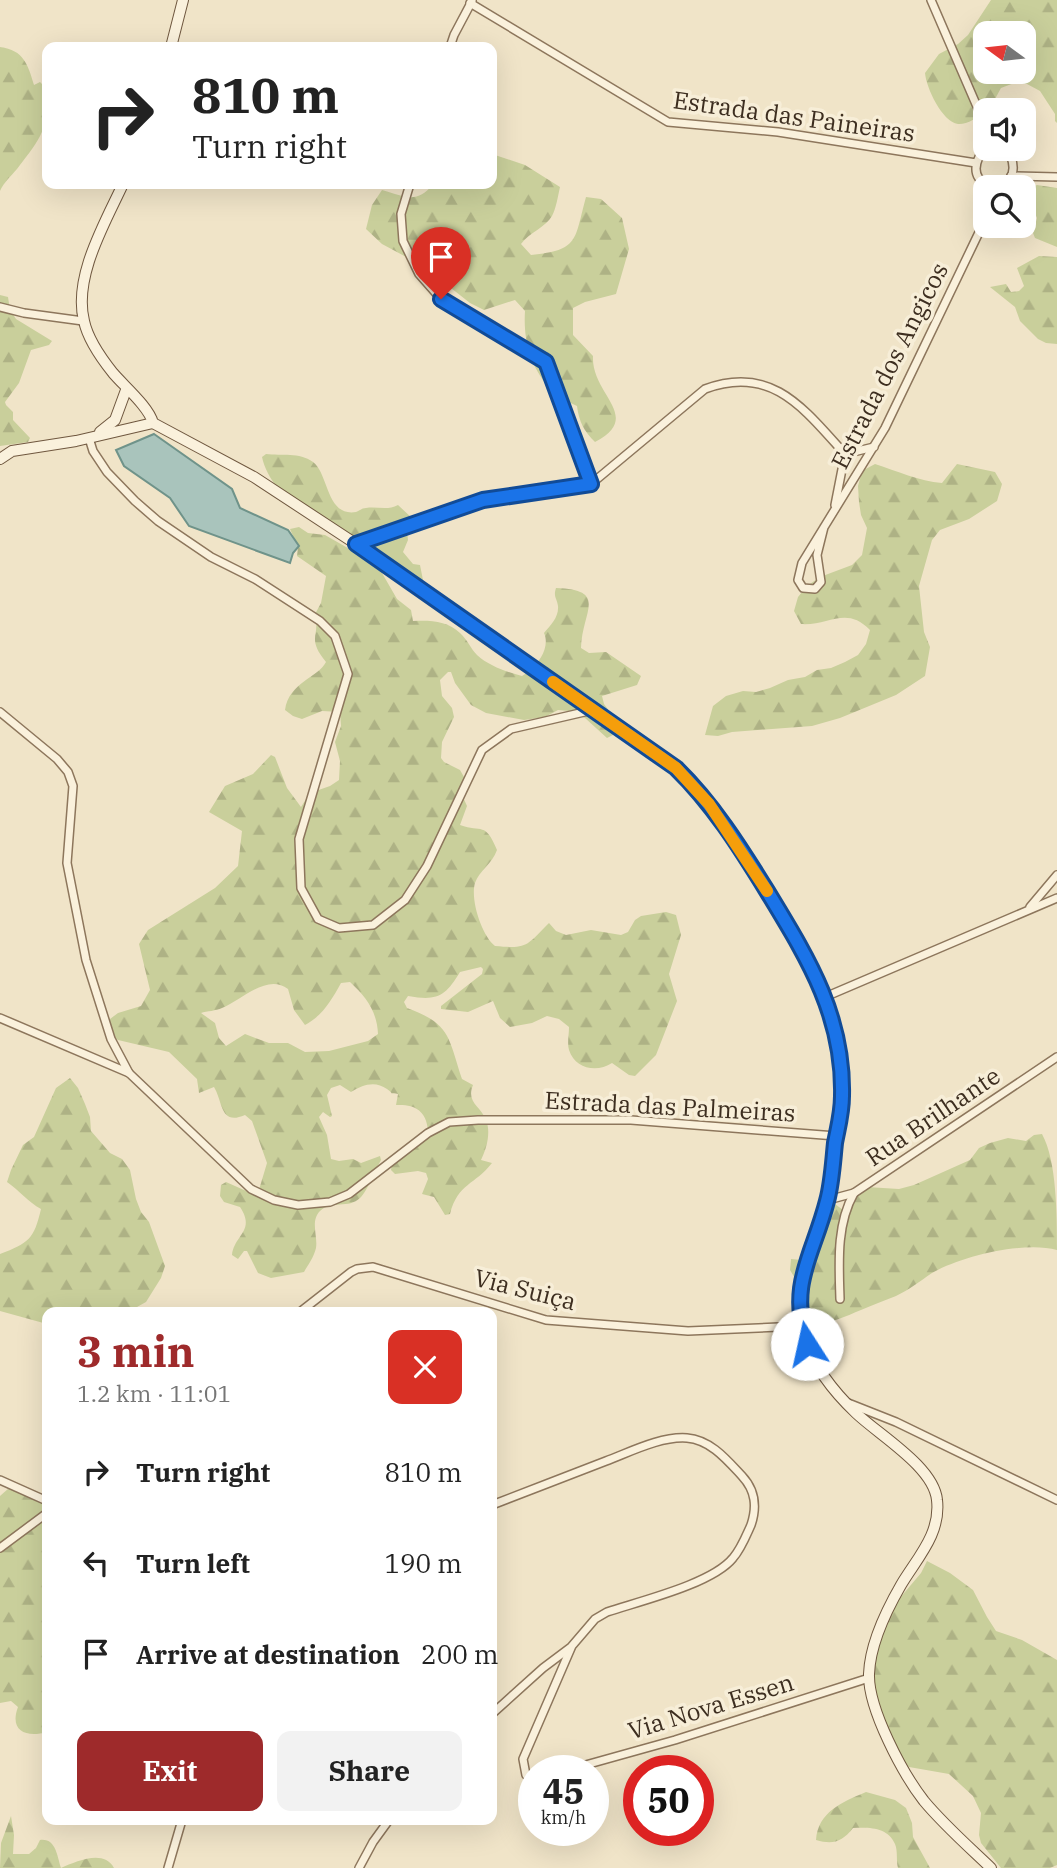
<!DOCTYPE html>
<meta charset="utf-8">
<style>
body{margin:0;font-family:"IBM Plex Serif",serif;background:#f2f2f2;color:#222;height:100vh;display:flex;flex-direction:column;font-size:26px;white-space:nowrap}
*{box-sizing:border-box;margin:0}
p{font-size:23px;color:#767676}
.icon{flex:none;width:38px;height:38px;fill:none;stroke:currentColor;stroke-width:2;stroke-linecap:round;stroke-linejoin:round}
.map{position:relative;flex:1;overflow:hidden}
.details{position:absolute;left:42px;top:1307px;width:455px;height:518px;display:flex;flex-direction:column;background:#fff;border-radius:14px;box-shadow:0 7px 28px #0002}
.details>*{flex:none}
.hud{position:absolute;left:42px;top:42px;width:455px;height:147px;border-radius:14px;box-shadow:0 7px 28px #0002;background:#fff;color:#222;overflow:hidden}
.needle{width:46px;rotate:285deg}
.controls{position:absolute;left:973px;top:21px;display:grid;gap:14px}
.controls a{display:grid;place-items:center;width:63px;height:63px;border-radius:14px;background:#fff;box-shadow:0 7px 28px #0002;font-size:35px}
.speed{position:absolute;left:518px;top:1755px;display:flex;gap:14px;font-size:35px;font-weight:700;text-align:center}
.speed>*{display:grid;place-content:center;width:91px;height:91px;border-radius:50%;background:#fff;box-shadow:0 7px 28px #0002;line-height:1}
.speed small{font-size:18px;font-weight:400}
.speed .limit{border:10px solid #d22;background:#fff;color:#111}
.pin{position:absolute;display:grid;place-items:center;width:60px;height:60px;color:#fff;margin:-72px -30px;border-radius:50% 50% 50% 0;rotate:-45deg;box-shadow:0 0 7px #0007}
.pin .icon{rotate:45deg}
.me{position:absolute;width:77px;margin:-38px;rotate:350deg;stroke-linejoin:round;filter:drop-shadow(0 0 5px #0008)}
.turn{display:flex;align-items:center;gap:24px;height:147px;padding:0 35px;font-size:32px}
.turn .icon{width:91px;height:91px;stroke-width:2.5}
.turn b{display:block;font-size:49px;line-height:60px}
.round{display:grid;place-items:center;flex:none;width:74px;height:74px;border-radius:14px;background:#f2f2f2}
.overview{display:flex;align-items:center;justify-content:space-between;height:119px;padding:0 35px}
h1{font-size:42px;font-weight:700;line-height:52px;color:#9e2a2b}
.cta{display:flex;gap:14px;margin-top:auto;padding:14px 35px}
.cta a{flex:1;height:80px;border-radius:14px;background:#9e2a2b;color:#fff;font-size:28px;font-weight:700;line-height:80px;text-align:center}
.cta a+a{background:#f2f2f2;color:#222}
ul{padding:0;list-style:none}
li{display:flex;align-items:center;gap:21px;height:91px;padding:0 35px}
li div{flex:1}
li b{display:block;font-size:26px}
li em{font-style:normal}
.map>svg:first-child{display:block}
.forest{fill:url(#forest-firs);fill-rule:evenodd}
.water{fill:#a9c4bc;stroke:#6f938a;stroke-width:2}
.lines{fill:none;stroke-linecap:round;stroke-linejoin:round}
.street-casing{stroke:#8d765c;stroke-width:10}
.secondary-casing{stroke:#6f573f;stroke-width:12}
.street{stroke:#faf1dc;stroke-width:7}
.secondary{stroke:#faf1dc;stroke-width:10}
.route-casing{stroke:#114b97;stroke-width:18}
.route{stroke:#1a73e8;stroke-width:12}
.slow{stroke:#f59e0b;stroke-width:12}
.labels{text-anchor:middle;stroke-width:7;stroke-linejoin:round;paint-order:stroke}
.street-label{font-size:24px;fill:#3d2e20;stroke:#f7eed8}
</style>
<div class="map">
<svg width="1057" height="1868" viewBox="0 0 1057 1868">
<defs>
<pattern id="forest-firs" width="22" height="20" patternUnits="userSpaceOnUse" patternTransform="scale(1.75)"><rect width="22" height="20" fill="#c9cf9b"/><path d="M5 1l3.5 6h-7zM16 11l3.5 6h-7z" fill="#aeb285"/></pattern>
</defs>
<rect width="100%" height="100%" fill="#f0e4c8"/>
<g class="forest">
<path d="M991,0H1057V123L1055,121V114L1040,91L1027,84L1014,83L1001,88L989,110H985V114C978,117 966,125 958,124C942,122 926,87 925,73L939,54L958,44L968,35ZM985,33H1024V72H985Z"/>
<path d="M0,47C24,50 28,65 34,85L40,82L47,89C47,132 43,135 17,169C11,176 4,182 0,191Z"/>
<path d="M492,154L525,165L560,187C558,196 556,209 552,216C546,227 530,232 521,244L531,255C580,250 574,240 586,197L601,199L622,218L629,249L616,294L585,302L573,308V335L593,356C591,395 644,416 595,442C584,431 579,422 577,406C569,402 558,399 553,392C531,369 523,342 525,311L515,300L484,310L470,303L423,266L382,244L366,229L372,205L382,190C404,196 417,205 433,184H492Z"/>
<polygon points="1037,185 1057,188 1057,247 1035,238 1033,233 1037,218 1029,199 1032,187"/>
<polygon points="1039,256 1057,257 1057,344 1046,343 1038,339 1020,321 1015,307 990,287 1006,284 1011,292 1019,291 1024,286 1017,268"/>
<polygon points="0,295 8,297 10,310 16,319 52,341 49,345 31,350 19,383 5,402 6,405 13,412 13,420 30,438 28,442 0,446"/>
<path d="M266,454C282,456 299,452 313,462C329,474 326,517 356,512C359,511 362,508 366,508C377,506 387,511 398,505L413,519L406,523L408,540L403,552L413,564L420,565L425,590C410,587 396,572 382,573L397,599L411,610L413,621C430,620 448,621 460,633C467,639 471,649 477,655C489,666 507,672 522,676L528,672H531L530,670C540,662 550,646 544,633C551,625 559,617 558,606C557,598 553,597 556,588C609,590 582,611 581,648L589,653L606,652L641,676L637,685L602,696L604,704L622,728L619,732L607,738L585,718L569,711L558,710L545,717L524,720L486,713L471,705L455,683L451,672H448L440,680L442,696L452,708L454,717L442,742L441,758L444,762L460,770L468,784L462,795L467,806L460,825C482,833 485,821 497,850C492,864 479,871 475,883C470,900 482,936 495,946C528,949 526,946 549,923L556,931L566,935L591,930L621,935L628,932L635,920L641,916L666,912L676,915L681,935L669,974L677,1001L656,1055L635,1076L629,1075L612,1063C597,1073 575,1069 569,1050C567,1043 569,1035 569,1027L559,1019L547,1016L532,1023L510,1027L500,1018L493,1001L468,1012L441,1009V1006L482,974L483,969L481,967L460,972C445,997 437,1001 408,996L404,1002L407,1008C451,1024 448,1037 462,1079L473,1085C466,1103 480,1105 486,1120C491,1132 487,1148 481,1160L492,1163C475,1185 458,1183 450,1214L445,1215L434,1197L422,1194L428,1179L426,1173L418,1171L395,1174L391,1170L392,1163L428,1130C426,1110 414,1104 396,1105L398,1094C385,1092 397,1096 387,1089C375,1080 362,1085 351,1092L340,1085L331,1088L327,1095L332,1116L330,1117L323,1112L319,1117L327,1135L331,1159L339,1161L353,1159L361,1163L380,1156L381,1160C376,1169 367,1192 360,1198C349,1209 331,1200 320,1211C310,1221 318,1236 316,1248C314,1257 308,1265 304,1272L271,1278L258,1273L247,1251H244L238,1259L232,1255C234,1235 256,1231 240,1207L224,1202L220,1196L221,1185L226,1182L253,1194L258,1193L267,1163L252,1121L245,1115C220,1126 223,1102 214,1087L199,1093L197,1079L169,1052L118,1040L112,1036L108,1027L110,1019L118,1013L141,1006L150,990L139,944L148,930L215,888L238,866L242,831L209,812L225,786L253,774L271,755L275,757L287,788L301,807L310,793L330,786L339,780L340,761L335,742L341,726L340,712L322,711L302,719L293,716L285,710C289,682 318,678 326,662C305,637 322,634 314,616L321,603L326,576L297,556L298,547L290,529L299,527L308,533L325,535L353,551H356C326,521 272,502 262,457ZM350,982C366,997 377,1011 378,1034L368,1041L329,1051L305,1052L288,1043H269L245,1034L226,1046L219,1038L215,1023L201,1013C207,1011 216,1011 222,1008C242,1000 267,973 288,989L294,1010L305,1025C323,1015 331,1001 341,983Z"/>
<path d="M875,464C897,471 919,481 942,483L957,464L995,472L1002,484L997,501L969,519L940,530L932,540L919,586L924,632L930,647L925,676L896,695L840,718L812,726L732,732L718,736L705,735L713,706L726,696L743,691L756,692L770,688L788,680L805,677L817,670L831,668L845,662L858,655L866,644L870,630C846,605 829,626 801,624L794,611L798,597L807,586L820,577L852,565L862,555L867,528L861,515L859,502L858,486L862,471Z"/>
<path d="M70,1078L78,1088L85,1104L90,1117L91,1131L110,1153L122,1159L130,1170L136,1199L141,1212L149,1222L165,1266L161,1278L146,1302L128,1312H47V1324L0,1311V1254C29,1243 34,1239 41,1209C28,1202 20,1191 7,1182L11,1170L23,1145L34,1137L56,1088Z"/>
<path d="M1042,1134C1057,1161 1057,1216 1057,1250C1024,1241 962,1256 932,1273C920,1281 909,1290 896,1296C884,1301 872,1305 861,1310C841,1318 826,1327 804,1321L799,1285L790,1270L791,1259L801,1260L809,1254L831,1204H835L843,1210L857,1194L867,1187L899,1189L914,1185L970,1160L979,1148L990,1143L1008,1138L1026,1141L1034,1135Z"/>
<path d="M9,1488L47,1501V1732C26,1738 9,1731 18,1707L11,1701L0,1703V1496Z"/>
<polygon points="927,1561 950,1573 973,1590 987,1617 996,1631 1022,1640 1057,1660 1057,1865 1050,1868 1001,1868 981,1843 979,1835 981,1813 973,1796 949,1774 909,1767 893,1746 870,1695 872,1652 894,1605 921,1573"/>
<path d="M866,1792L895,1800L906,1808L912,1823L913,1837L930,1868H898C896,1861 898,1851 895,1844C888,1827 869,1827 853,1828C842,1842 833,1845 816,1840C818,1812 842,1802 866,1792Z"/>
<path d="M11,1816L14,1835L13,1854H29L36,1848L40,1840C56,1838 57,1856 61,1868C77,1861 104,1849 114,1868H0L1,1843Z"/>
</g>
<polygon class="water" points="154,434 232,489 240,508 288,530 299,546 293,553 290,563 189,526 170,498 124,466 116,450"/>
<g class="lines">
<defs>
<g id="street">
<polyline points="931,0 985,125"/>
<polyline points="470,3 668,122 778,132 976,163"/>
<polyline points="450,47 454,35 472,1"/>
<path d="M990,149L979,157C962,194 1025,196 1011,157L999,149"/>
<polyline points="1011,176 1057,177"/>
<polyline points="410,184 401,214 403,241 419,274 441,299 546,362 591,484"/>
<polyline points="0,307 24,313 83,321"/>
<polyline points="89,438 93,451 107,472 135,501 158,521 211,557 255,579 320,621 335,636 348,674 299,839 301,888 318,919 339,928 373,925 405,900 427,866 482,750 511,729 593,710"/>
<polyline points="845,454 874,447"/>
<polyline points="835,505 845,454"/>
<polyline points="824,527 817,555 821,582 815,589 803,588 798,580 802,563 885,428 985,220"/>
<path d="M356,544L483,500L591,484L705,389C772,364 804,409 845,454"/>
<polyline points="0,712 57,759 68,772 73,786 67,863 86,960 111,1039 129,1073"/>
<polyline points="1030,907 1057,875"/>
<polyline points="825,997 1057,898"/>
<polyline points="0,1018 129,1073 251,1189 274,1200 298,1205 330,1202 349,1194 428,1133 449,1122 478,1120 631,1120 836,1136"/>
<polyline points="828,1200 854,1193 1057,1057"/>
<path d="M840,1299C839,1264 836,1225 854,1193"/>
<polyline points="300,1312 351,1272 357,1269 373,1267 546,1320 688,1331 801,1326"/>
<polyline points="848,1403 896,1422 1057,1500"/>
<polyline points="0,1480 47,1501"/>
<path d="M492,1505C530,1490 568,1476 606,1461C630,1452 661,1436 687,1438C711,1440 727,1460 742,1476C756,1491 757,1507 751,1525C746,1536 741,1549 733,1558C712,1584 640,1601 607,1612L595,1619L571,1647L543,1668L492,1714"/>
<polyline points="0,1548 47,1513"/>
<polyline points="564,1771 675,1740 869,1678"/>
<polyline points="534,1778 526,1775 523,1759 571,1648"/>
<polyline points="168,1868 182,1820"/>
<polyline points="359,1868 373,1842 389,1820"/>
</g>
<g id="secondary">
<polyline points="171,47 183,0"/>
<path d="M123,184C105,223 73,277 84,321C88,340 101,358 113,373C124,386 149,407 153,423L254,477L356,544L676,767C712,803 740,846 766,889C809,960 854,1033 841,1119C840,1128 837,1135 835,1144C833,1162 832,1182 828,1200C816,1249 787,1289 806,1341C815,1368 836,1394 856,1413C879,1435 934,1467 937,1500C941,1534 917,1558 901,1585C886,1611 870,1644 869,1674C868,1709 903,1774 924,1801C944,1825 968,1846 991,1868"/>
<polyline points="100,432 115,420 126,390"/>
<polyline points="0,459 12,451 76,441 153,423"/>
</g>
</defs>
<use href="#street" class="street-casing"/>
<use href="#secondary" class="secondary-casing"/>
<use href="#street" class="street"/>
<use href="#secondary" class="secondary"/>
</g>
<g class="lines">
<defs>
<path id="route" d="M441,299L546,362L591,484L483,500L356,544L676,768C712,803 740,847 767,891C807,957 844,1015 842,1096C842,1113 838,1127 835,1143C833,1162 832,1183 827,1201C813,1256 788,1283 807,1344"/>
</defs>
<use href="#route" class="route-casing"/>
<use href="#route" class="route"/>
<polyline class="slow" points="553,682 676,768 709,804 767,891"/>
</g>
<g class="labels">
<g class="street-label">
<text transform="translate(794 117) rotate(8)" y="8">Estrada das Paineiras</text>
<text transform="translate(890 366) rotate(-63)" y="8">Estrada dos Angicos</text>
<text transform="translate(670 1107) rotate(3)" y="8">Estrada das Palmeiras</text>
<text transform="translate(933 1117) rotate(-34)" y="8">Rua Brilhante</text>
<text transform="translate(525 1290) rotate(14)" y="8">Via Suiça</text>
<text transform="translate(711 1707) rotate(-17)" y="8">Via Nova Essen</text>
</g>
</g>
</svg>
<div class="controls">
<a><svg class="needle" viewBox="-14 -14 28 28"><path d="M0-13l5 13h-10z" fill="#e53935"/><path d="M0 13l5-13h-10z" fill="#767676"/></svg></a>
<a><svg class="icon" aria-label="sound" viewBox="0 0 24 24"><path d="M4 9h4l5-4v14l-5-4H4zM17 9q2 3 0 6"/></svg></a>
<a><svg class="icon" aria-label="search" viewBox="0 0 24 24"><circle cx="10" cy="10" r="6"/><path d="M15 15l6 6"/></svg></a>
</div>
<div class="speed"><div>45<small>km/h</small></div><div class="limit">50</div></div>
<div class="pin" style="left:441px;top:299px;background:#d93025"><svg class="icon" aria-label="arrive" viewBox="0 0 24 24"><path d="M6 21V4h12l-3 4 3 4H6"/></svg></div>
<svg class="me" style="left:807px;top:1344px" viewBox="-20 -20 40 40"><circle r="19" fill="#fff"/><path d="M0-13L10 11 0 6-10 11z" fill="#1a73e8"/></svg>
<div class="hud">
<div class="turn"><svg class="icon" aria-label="right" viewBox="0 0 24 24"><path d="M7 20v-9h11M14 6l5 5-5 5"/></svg><div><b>810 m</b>Turn right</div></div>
</div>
<section class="details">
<div class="overview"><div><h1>3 min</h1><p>1.2 km · 11:01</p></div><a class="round" style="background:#d93025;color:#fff"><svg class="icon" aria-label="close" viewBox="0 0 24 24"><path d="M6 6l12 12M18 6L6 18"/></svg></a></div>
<ul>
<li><svg class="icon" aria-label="right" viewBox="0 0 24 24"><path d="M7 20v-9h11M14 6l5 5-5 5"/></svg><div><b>Turn right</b></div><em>810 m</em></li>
<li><svg class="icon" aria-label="left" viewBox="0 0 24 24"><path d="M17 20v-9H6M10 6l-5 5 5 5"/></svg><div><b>Turn left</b></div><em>190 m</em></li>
<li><svg class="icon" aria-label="arrive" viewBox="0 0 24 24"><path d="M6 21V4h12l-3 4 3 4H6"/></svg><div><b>Arrive at destination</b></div><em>200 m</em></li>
</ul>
<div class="cta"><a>Exit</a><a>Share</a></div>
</section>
</div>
